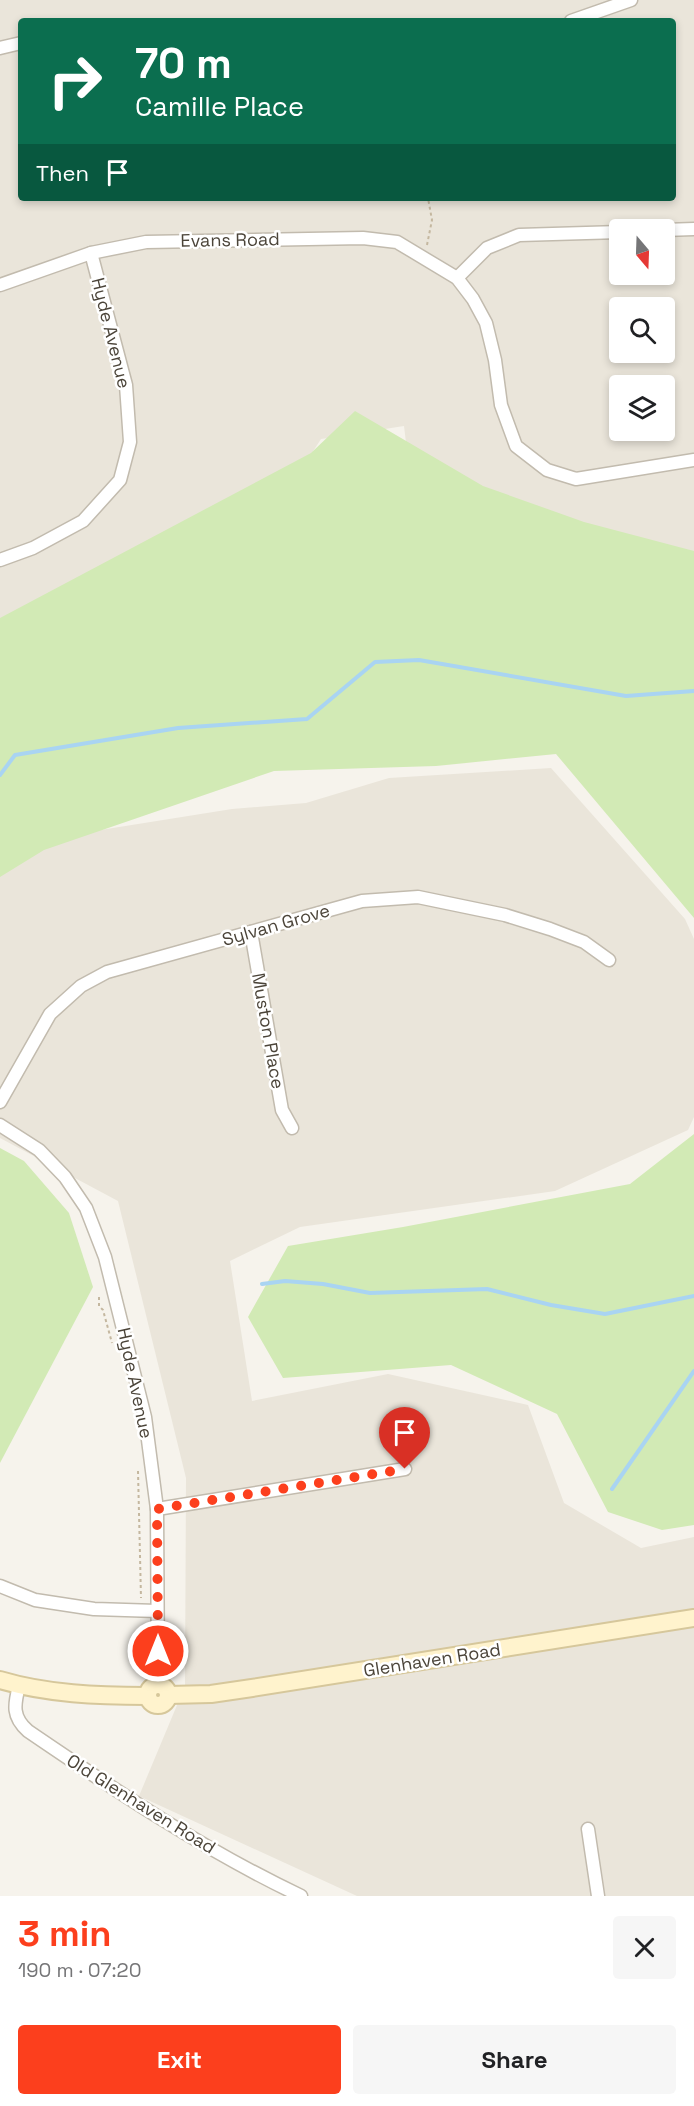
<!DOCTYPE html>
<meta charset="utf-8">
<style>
body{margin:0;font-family:"Space Grotesk",sans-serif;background:#f6f6f6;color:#202124;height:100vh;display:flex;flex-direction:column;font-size:22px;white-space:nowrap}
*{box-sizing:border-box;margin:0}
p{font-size:20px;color:#757577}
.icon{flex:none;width:33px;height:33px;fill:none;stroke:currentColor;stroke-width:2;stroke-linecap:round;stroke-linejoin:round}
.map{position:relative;height:1896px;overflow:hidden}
.details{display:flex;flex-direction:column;background:#fff;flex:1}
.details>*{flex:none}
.guide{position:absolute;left:18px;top:18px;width:658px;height:183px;border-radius:6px;box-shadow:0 3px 9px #0003;background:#0b6e4f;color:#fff;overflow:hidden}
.needle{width:39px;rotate:161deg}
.fabs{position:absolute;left:609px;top:219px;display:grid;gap:12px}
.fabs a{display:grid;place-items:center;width:66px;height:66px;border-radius:6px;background:#fff;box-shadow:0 3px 9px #0003;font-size:30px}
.pin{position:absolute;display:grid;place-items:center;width:51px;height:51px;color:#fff;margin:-62px -26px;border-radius:50% 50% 50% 0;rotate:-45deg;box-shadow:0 0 6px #0007}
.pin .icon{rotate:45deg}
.me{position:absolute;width:66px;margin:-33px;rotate:0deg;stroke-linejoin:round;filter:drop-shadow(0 0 4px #0008)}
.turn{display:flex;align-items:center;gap:21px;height:126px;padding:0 18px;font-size:27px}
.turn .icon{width:78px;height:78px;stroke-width:2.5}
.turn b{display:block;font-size:42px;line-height:51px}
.then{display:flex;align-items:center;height:57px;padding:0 18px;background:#0003;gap:12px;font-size:22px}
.round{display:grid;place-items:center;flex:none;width:63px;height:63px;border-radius:6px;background:#f6f6f6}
.headline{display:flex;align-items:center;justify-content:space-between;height:102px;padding:0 18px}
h1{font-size:36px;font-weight:700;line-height:45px;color:#fc3f1d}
.cta{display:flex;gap:12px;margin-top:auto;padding:12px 18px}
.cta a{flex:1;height:69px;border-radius:6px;background:#fc3f1d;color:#fff;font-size:24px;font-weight:700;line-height:69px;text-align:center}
.cta a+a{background:#f6f6f6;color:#202124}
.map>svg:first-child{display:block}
.residential{fill:#eae5da;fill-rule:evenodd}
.green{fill:#d2eab5}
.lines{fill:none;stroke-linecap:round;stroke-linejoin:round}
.stream{stroke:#a9d4f2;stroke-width:4}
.street-casing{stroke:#c2bbae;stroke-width:15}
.secondary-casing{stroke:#d6c79b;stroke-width:20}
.path{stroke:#c4b79f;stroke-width:2;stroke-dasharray:3 3;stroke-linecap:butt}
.street{stroke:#fff;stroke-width:12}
.secondary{stroke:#fff3cd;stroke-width:16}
.route{stroke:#fc3f1d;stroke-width:10;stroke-dasharray:0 18}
.labels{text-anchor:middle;stroke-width:5;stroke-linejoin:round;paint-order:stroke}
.street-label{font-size:18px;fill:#4b4439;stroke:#fff}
</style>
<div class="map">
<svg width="694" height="1896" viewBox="0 0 694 1896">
<rect width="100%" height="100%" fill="#f6f3ec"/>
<g class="residential">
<path d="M0,0H694V573L421,566L404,426L321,439L275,510L0,704ZM21,21H674V198H21ZM620,230H664V274H620ZM620,308H664V352H620ZM620,386H664V430H620Z"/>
<polygon points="551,768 685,919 694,939 694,1117 688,1130 555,1191 300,1227 230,1261 252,1401 388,1374 528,1405 564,1503 641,1548 694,1537 694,1896 357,1896 139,1796 185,1686 186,1478 118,1201 0,1138 0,846 232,809 306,803 389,778"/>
</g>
<g class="green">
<polygon points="355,411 483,486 584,522 694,551 694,918 556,754 436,766 274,771 44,850 0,877 0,618 311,453"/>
<polygon points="694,1134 694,1525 662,1530 608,1512 557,1414 451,1365 283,1378 248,1317 288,1246 403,1227 630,1184"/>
<polygon points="0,1148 24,1161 69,1213 93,1287 0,1463"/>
</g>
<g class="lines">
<g class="stream">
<polyline points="0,775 15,755 178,728 307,719 375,662 419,660 626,696 694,691"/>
<polyline points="262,1284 285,1281 323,1284 370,1293 487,1289 551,1305 605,1314 694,1296"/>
<polyline points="612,1489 694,1371"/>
</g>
<defs>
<g id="street">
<polyline points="571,21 631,0"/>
<polyline points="0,48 21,43"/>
<polyline points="664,230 694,229"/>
<polyline points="457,278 487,248 519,235 620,232"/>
<polyline points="0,285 91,253 146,242 363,238 397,242 457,278 473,299 486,323 495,360 501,405 516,446 547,470 576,479 694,460"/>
<polyline points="0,560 33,548 83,521 120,480 130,442 126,385 91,253"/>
<polyline points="251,932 282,1110 292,1128"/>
<polyline points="0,1102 50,1014 81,986 107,972 362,901 418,897 505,915 550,929 584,942 609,960"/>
<polyline points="0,1125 39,1150 65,1177 86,1208 105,1257 145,1417 157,1509 158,1684"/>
<polyline points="157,1509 405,1469"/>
<polyline points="0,1586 35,1600 94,1609 157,1611"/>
<path d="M19,1686C14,1705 12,1717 28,1731C116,1791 204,1850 301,1896"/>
<polyline points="588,1829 598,1896"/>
</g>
<g id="secondary">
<path d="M0,1680C47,1694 98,1696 147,1696"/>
<circle cx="158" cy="1695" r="10"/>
<polyline points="168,1695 211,1694 252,1688 694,1618"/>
</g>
</defs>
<use href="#street" class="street-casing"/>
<use href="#secondary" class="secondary-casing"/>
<g class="path">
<polyline points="427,245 432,220 428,198"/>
<polyline points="99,1297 99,1306 103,1310 112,1343"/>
<polyline points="138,1471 141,1598"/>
<polyline points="139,1672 141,1624"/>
</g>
<use href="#street" class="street"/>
<use href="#secondary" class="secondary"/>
</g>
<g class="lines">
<polyline class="route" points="158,1651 157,1509 405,1469"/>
</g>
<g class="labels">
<g class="street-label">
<text transform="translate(230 240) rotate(-1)" y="6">Evans Road</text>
<text transform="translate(111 333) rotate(76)" y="6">Hyde Avenue</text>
<text transform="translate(276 925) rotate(-16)" y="6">Sylvan Grove</text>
<text transform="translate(268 1031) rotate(80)" y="6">Muston Place</text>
<text transform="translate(135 1383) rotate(78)" y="6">Hyde Avenue</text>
<text transform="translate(432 1660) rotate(-9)" y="6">Glenhaven Road</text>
<text transform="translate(141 1804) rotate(32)" y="6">Old Glenhaven Road</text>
</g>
</g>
</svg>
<div class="fabs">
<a><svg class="needle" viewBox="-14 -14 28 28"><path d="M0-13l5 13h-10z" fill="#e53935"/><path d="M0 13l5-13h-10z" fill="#757577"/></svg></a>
<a><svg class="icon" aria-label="search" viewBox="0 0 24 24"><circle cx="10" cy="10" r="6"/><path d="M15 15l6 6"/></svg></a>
<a><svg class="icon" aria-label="layers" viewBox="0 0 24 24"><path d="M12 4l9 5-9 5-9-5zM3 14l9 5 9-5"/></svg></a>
</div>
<div class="pin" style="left:405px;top:1469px;background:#d93025"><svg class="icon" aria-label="arrive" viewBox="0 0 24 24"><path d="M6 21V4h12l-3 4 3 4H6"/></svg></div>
<svg class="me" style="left:158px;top:1651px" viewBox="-20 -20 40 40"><circle r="17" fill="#fc3f1d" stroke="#fff" stroke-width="3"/><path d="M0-11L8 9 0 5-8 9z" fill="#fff"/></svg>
<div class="guide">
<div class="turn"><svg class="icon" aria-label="right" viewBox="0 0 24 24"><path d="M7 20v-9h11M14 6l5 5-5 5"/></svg><div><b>70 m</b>Camille Place</div></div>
<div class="then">Then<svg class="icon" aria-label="arrive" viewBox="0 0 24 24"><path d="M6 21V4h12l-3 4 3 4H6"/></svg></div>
</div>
</div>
<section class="details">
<div class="headline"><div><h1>3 min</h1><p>190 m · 07:20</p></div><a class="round"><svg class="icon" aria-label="close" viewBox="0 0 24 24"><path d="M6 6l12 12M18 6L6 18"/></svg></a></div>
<div class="cta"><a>Exit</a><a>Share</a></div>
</section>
